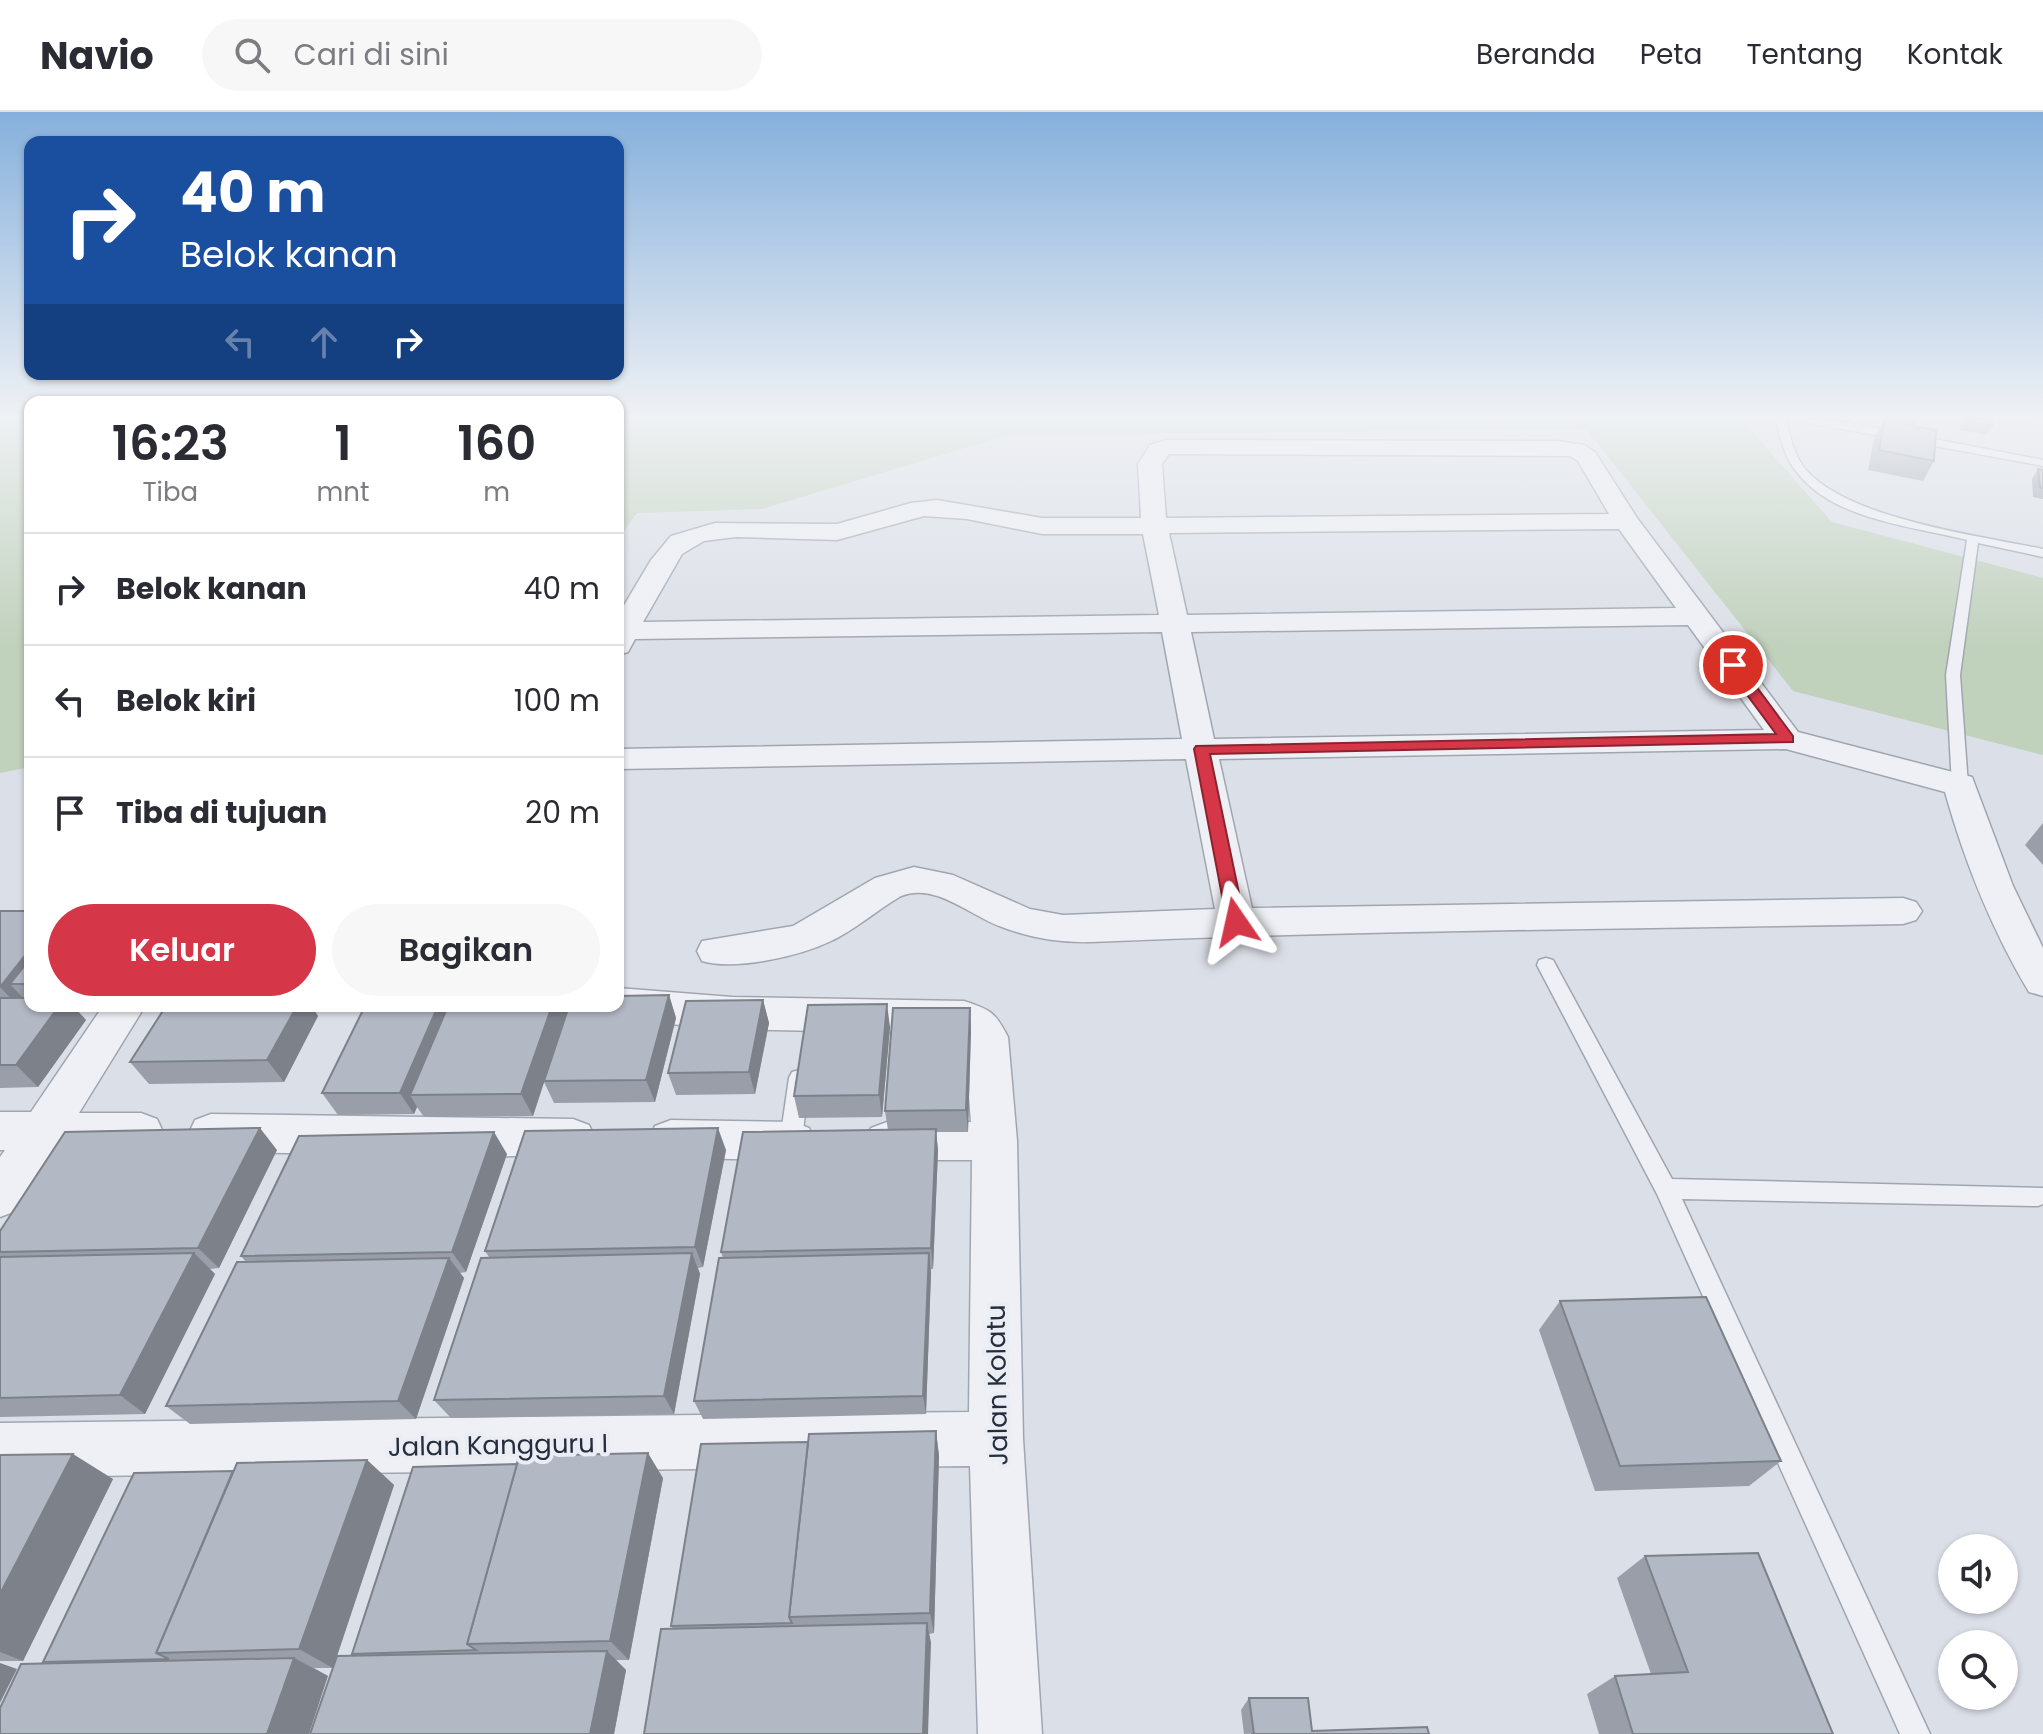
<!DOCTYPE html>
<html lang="id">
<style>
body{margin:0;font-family:Poppins,sans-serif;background:#f7f7f7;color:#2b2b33;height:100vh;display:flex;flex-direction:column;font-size:30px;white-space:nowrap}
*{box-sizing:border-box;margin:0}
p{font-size:26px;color:#7c7c81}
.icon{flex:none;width:44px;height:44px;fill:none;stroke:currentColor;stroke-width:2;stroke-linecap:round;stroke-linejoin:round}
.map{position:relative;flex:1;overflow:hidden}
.details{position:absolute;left:24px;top:284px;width:600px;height:616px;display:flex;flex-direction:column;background:#fff;border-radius:16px;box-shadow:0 2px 6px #0004}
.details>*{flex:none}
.hud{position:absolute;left:24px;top:24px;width:600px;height:244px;border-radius:16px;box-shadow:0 2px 6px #0004;background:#1a4fa0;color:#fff;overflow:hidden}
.controls{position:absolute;left:1938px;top:1422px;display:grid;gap:16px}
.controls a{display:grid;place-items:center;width:80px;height:80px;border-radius:50%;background:#fff;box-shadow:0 2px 6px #0004;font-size:40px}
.pin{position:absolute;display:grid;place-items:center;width:68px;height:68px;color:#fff;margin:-34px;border:4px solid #fff;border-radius:50%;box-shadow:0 2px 8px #0007}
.me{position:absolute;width:88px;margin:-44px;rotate:349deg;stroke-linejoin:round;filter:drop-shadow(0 0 6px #0008)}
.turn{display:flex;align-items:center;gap:28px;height:168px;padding:0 24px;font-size:36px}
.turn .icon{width:104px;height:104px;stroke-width:2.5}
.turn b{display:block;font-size:56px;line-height:68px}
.lanes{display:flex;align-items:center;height:76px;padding:0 24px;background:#0003;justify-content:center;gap:40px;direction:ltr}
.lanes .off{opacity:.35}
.eta{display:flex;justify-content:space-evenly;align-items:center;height:136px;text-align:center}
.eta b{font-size:48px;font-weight:600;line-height:56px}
.button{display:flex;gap:16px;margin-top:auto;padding:16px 24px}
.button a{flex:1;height:92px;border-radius:48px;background:#d53748;color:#fff;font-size:32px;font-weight:600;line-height:92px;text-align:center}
.button a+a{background:#f7f7f7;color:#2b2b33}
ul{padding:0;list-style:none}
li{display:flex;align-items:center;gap:24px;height:112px;padding:0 24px;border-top:2px solid #e1e1e2}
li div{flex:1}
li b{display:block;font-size:30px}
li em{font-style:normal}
header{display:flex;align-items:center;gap:48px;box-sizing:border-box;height:112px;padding:0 40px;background:#fff;border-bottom:2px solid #e1e1e2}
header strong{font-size:38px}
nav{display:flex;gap:44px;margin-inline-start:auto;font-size:28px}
.search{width:560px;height:72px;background:#f7f7f7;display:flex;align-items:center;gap:20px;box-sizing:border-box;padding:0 28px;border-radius:44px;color:#7c7c81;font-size:30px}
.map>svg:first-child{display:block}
.green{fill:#c0d1bc}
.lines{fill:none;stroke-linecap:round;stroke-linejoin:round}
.lane-casing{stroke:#a0a6b1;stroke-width:3}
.street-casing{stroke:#a0a6b1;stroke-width:3}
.lane{fill:#eef0f5;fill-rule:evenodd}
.street{fill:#eef0f5;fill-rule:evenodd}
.wall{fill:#999ea9}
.shaded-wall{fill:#7d8189}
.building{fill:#b2b8c4;stroke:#7d8189;stroke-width:2}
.route{fill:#d53748;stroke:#8a242f;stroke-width:2}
.labels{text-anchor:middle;stroke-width:8;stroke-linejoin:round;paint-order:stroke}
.near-street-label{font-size:26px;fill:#242c3d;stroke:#eaeef4}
</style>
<header>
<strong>Navio</strong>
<div class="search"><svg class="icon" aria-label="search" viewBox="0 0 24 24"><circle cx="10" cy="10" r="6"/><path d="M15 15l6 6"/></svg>Cari di sini</div>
<nav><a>Beranda</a><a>Peta</a><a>Tentang</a><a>Kontak</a></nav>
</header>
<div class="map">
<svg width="2043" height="1622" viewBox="0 0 2043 1622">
<rect width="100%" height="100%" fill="#dbdfe7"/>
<g class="green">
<polygon points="0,307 30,307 30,655 0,661"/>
<polygon points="618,307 1741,307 1832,410 2043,466 2043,643 1793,579 1586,317 1008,323 762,397 637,401 618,427"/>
</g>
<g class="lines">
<defs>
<g id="lane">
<path d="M1776,307H1786C1790,324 1794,344 1806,358C1849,407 1980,424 2043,437V445L1978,431L1960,563L1968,673L1966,677H1954L1952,673L1946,563L1967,428C1912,414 1832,408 1796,359C1784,344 1780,325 1776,307Z"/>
<polygon points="1788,307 1831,307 2043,348 2043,354"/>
<polygon points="1546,846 1553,848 1672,1067 2043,1076 2043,1092 2038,1094 1682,1087 1930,1622 1900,1622 1657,1082 1537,853 1539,848"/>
<polygon points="799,958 806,960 809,966 802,1028 799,1034 791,1037 783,1034 780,1028 789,966 792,960"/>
</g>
<g id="street">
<path d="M1166,328L1558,329L1584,333L1595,340L1637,406L1798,620L1972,665L2013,774L2043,836V884L2029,880C1991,816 1965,751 1945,680L1786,637L1219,647L1252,796L1903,786L1916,790L1922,799L1916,808L1903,812C1632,817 1361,818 1091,830C1059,831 1031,826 1002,815C970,804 936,770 901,784C877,798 856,817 831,829C800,844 736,859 702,849L697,839L702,829L793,814L875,766L914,755L953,763L1030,797L1063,803L1215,797L1186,647L618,657V637L1182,627L1162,520L635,527L628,540L618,543V504L623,495L651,448L671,424L715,411L837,412L911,391L937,388L1042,406H1141L1138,352L1150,333ZM1169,342L1570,344L1578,349L1609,402L1166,406L1162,352ZM924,404L967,407L1042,422H1143L1159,503L643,510L682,442L704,429L736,425L837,428ZM1619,417L1676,496L1187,503L1169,421ZM1688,513L1764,618L1214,627L1191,520Z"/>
<path d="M618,876L732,885L964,889C991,898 995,900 1008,925L1017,1029L1023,1327L1042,1622H978L970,1354L0,1365V1311L969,1300L972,1048H887L871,1042L865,1029L871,1016L887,1010H971L964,922L732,917L618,908L604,903L599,894H618Z"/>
<polygon points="103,894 145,894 79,1001 141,1001 157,1007 163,1020 157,1033 141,1039 55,1038 16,1099 0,1105 0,1045 5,1038 0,1038 0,1000 31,1000"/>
<polygon points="211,1002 573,1007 589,1013 595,1026 589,1039 573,1045 211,1040 195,1034 189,1021 195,1008"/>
<polygon points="671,1008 793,1010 809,1016 815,1029 809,1042 793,1048 671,1046 655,1040 649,1027 655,1014"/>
</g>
</defs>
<use href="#lane" class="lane-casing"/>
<use href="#street" class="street-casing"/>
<use href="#lane" class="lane"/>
<use href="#street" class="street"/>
</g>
<g class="wall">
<polygon points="1820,307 1850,307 1848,312"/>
<polygon points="1883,307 1917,307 1913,314 1934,349 1923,369 1868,358 1874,327 1883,310"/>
<polygon points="1961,307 1992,307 1992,314 1986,323 1960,318"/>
<polygon points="2038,357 2043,358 2043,387 2033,385 2032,367"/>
<polygon points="2043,711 2043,753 2025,733"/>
<polygon points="0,799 30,799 30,894 107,894 74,895 86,908 38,975 0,976"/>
<polygon points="669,883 676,906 655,990 554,991 544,970 533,1004 424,1005 417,995 414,1002 338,1003 322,981 364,896 336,896 335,894 565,894 567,900"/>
<polygon points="763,888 769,911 755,982 676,983 668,961"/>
<polygon points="160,894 321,894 320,896 313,896 318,904 284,970 149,972 130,950 166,894"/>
<polygon points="970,896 971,918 968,1020 936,1020 938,1039 933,1157 931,1157 926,1302 703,1307 694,1289 723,1146 721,1140 888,1018 885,999"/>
<polygon points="890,915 882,1005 799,1006 794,984"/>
<polygon points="277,1038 219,1156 210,1157 215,1162 145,1302 0,1305 0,1119"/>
<polygon points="726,1038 703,1155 698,1156 700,1162 674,1302 451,1306 434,1288 489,1145 485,1139"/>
<polygon points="507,1042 466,1160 460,1161 464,1166 416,1307 190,1312 166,1294 246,1150 241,1144"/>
<polygon points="1560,1189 1781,1349 1749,1374 1595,1379 1539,1218"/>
<polygon points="936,1319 939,1344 934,1521 929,1522 931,1531 673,1517 671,1514 808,1330"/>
<polygon points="0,1343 113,1367 23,1549 0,1549"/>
<polygon points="367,1348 394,1373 337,1544 355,1544 352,1542 663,1366 629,1548 616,1548 626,1558 614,1622 310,1622 333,1556 314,1556 328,1564 48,1552 43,1550 233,1359"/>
<polygon points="1645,1444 1833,1622 1599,1622 1587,1582 1615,1564 1651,1562 1617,1466"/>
<polygon points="1249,1586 1312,1619 1244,1622 1241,1598"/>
</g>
<g class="shaded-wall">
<polygon points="30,837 30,872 10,872 27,890 22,898 0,875"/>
<polygon points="669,883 676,906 655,990 646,968"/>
<polygon points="763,888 769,911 755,982 749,960"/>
<polygon points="887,892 890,915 882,1005 879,983"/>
<polygon points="59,894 73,894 86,908 38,975 16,953"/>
<polygon points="297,894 311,894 318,904 284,970 267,948"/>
<polygon points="438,894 456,894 410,983 417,995 414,1002 400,981"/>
<polygon points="552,894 565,894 567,900 533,1004 521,982"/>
<polygon points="970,896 971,918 968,1020 966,998"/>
<polygon points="260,1016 277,1038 219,1156 198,1136"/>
<polygon points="718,1016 726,1038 703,1155 695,1135"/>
<polygon points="936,1017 938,1039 933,1157 931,1136"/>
<polygon points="494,1020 507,1042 466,1160 452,1140"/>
<polygon points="194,1141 215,1162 145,1302 120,1283"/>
<polygon points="692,1141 700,1162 674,1302 664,1284"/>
<polygon points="929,1141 931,1162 926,1302 923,1284"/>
<polygon points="449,1146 464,1166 416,1307 398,1289"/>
<polygon points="936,1319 939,1344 934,1521 930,1501"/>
<polygon points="648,1341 663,1366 629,1548 610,1529"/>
<polygon points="73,1342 113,1367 23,1549 0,1540 0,1482"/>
<polygon points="367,1348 394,1373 333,1556 299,1537"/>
<polygon points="927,1511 931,1531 928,1622 923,1622"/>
<polygon points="607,1539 626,1558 614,1622 590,1622"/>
<polygon points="294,1546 328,1564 309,1622 267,1622"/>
<polygon points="0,1551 17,1557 0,1591"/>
</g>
<g class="building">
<polygon points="1966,307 1992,307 1992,314 1966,309"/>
<polygon points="1884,308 1936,318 1934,349 1879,338"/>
<polygon points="2038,357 2043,358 2043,376 2040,375"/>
<polygon points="0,799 30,799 30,837 0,875"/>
<polygon points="30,847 30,872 10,872"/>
<polygon points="669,883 646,968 544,969 569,894 618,894 618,884"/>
<polygon points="0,886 30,886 30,894 59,894 16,953 0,953"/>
<polygon points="763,888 749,960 668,961 686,889"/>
<polygon points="887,892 879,983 794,984 808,893"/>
<polygon points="166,894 297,894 267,948 130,950"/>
<polygon points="365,894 438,894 400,981 322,981"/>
<polygon points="448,894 552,894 521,982 410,983"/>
<polygon points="893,896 970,896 966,998 885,999"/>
<polygon points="260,1016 198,1136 0,1140 0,1119 65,1020"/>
<polygon points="718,1016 695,1135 485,1139 525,1019"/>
<polygon points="936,1017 931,1136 721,1140 743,1020"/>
<polygon points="494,1020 452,1140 241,1144 299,1024"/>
<polygon points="194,1141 120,1283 0,1286 0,1145"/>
<polygon points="692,1141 664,1284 434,1288 481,1146"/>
<polygon points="929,1141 923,1284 694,1289 719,1146"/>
<polygon points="449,1146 398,1289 166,1294 237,1150"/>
<polygon points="1706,1185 1781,1349 1620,1354 1560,1189"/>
<polygon points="936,1319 930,1501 789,1505 809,1322"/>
<polygon points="808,1330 789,1505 792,1511 671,1514 701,1332"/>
<polygon points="648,1341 610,1529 467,1532 519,1344"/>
<polygon points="73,1342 0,1482 0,1343"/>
<polygon points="367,1348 299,1537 156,1541 237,1351"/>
<polygon points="517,1352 467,1532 476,1538 352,1542 413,1355"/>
<polygon points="233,1359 156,1541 169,1547 43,1550 134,1361"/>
<polygon points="1758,1441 1833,1622 1633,1622 1615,1564 1688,1560 1645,1444"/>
<polygon points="927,1511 923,1622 644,1622 661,1517"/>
<polygon points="607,1539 590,1622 310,1622 337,1544"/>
<polygon points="294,1546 267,1622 0,1622 0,1596 21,1552"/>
<polygon points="1249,1586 1308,1586 1312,1619 1427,1615 1429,1622 1251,1622 1254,1622"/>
</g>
<linearGradient id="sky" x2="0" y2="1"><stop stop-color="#86b0dc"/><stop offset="0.57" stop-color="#eff1f4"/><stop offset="1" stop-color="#eff1f4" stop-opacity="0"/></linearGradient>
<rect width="2043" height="534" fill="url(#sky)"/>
<polygon class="route" points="1733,549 1738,550 1793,624 1793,630 1210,642 1245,810 1236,817 1227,810 1194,637 1196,634 1776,622 1725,553"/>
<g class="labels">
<g class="near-street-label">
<text transform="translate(997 1273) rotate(-91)" y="9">Jalan Kolatu</text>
<text transform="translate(498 1333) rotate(-1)" y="9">Jalan Kangguru I</text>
</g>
</g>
</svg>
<div class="controls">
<a><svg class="icon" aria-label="sound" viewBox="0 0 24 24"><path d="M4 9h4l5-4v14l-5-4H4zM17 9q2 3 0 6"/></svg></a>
<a><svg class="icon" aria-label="search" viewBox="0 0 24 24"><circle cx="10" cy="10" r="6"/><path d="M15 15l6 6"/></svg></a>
</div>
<div class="pin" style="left:1733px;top:553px;background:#d93025"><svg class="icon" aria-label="arrive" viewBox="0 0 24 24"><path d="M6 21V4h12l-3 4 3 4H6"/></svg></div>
<svg class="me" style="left:1236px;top:810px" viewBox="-20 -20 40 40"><path d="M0-17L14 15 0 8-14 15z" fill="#d53748" stroke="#fff" stroke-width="4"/></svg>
<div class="hud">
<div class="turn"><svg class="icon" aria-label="right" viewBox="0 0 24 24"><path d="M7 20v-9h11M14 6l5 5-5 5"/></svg><div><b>40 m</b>Belok kanan</div></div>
<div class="lanes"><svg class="icon off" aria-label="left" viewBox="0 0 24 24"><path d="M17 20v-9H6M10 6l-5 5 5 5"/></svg><svg class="icon off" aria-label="ahead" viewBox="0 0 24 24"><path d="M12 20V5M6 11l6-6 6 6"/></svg><svg class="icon" aria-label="right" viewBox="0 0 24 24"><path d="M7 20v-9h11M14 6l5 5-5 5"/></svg></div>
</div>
<section class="details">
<div class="eta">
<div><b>16:23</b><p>Tiba</p></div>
<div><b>1</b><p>mnt</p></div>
<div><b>160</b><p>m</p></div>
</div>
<ul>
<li><svg class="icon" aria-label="right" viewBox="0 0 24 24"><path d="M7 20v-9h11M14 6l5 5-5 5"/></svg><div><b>Belok kanan</b></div><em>40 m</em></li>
<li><svg class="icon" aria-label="left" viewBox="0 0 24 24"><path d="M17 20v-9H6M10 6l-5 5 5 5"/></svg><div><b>Belok kiri</b></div><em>100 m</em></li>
<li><svg class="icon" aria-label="arrive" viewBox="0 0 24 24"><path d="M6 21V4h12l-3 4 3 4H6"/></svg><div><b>Tiba di tujuan</b></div><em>20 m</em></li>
</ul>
<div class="button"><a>Keluar</a><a>Bagikan</a></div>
</section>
</div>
